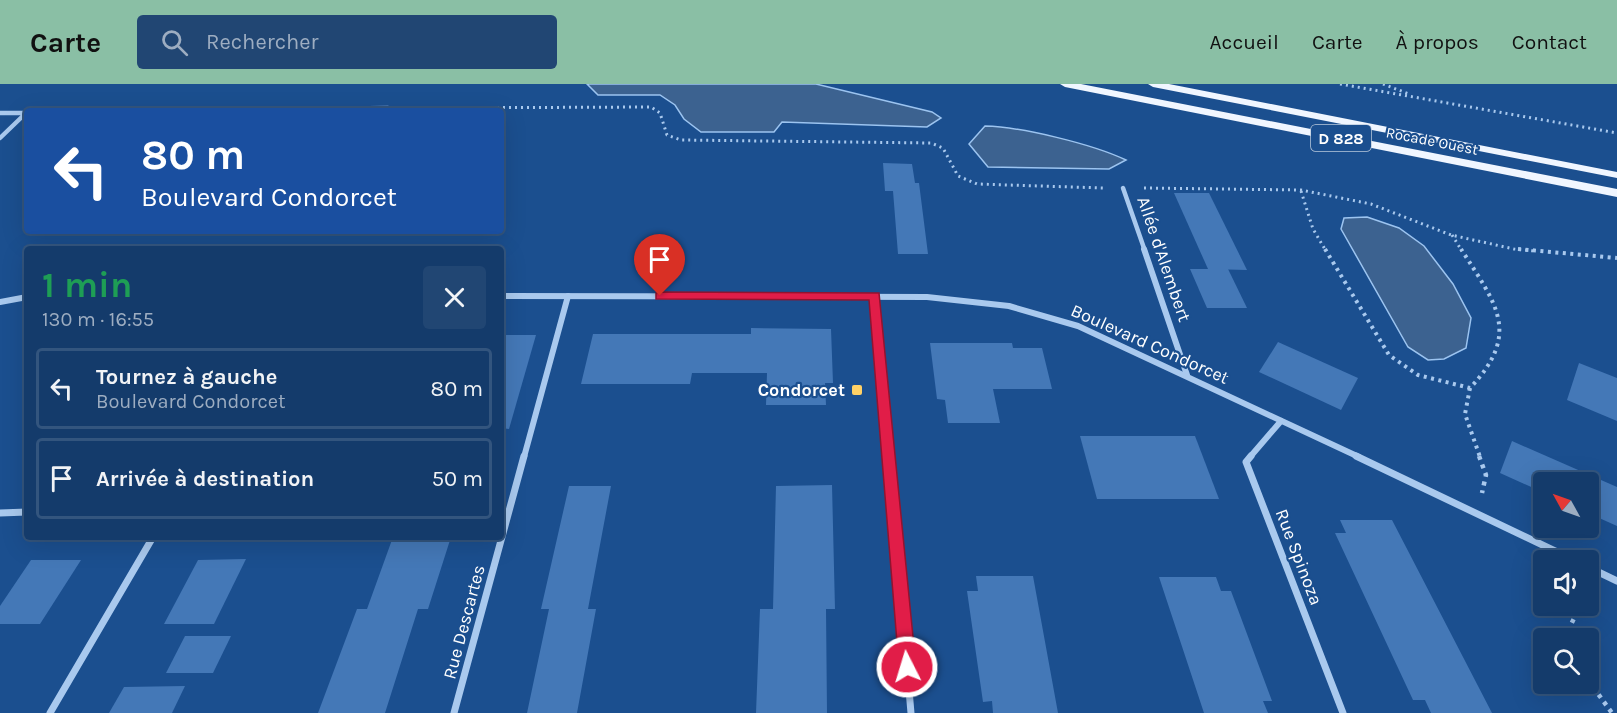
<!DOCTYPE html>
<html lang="fr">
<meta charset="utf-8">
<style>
body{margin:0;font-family:Karla,sans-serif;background:#214673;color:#f1f3f6;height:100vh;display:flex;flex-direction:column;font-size:22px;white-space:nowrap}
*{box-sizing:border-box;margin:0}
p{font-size:20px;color:#9dadc1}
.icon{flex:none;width:33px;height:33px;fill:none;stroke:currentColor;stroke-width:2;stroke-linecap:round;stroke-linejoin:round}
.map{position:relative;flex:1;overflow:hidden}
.drawer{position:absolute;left:24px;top:162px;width:480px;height:294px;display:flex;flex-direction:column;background:#143b6b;border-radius:6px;box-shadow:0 6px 24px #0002,0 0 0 2px #33557e}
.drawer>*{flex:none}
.hud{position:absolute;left:24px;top:24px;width:480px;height:126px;border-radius:6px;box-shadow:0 6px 24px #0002,0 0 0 2px #33557e;background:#1a4fa0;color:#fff;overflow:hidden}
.needle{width:39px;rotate:310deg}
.controls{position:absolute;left:1533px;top:388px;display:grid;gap:12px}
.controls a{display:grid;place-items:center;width:66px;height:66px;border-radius:6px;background:#143b6b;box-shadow:0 6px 24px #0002,0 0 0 2px #33557e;font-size:30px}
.pin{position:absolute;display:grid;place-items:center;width:51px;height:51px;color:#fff;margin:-62px -26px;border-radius:50% 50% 50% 0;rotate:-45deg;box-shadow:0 0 6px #0007}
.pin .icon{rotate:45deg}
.me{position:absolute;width:66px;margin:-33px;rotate:355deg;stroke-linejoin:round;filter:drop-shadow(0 0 4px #0008)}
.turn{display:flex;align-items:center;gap:21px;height:126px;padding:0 18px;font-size:27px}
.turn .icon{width:78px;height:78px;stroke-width:2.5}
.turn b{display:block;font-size:42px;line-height:51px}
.round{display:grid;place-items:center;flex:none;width:63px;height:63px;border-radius:6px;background:#214673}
.summary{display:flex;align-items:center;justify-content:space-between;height:102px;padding:0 18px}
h1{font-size:36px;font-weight:700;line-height:45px;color:#1e9e55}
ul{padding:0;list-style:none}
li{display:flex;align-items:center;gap:18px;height:81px;margin:0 12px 9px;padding:0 6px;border:3px solid #33557e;border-radius:6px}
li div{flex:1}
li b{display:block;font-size:22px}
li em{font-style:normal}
header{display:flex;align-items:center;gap:36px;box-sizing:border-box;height:84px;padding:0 30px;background:#8abfa5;color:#111}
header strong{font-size:28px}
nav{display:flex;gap:33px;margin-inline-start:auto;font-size:21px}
.search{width:420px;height:54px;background:#214673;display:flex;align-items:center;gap:15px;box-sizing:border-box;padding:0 21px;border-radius:6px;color:#9dadc1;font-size:22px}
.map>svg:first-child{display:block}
.water{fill:#3c6290;stroke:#9cc4f0;stroke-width:1.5}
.building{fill:#4478b7}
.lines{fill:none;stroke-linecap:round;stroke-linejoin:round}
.path-far2{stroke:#a9c9ee;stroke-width:3;stroke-dasharray:2 4;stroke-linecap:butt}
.path-far1{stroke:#a9c9ee;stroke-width:4;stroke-dasharray:3 4.5;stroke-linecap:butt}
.path{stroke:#a9c9ee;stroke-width:4.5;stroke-dasharray:4 5;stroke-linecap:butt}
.street-far2{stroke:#a9c9ee;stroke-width:4.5}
.street-far1{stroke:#a9c9ee;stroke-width:6}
.street{stroke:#a9c9ee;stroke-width:7}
.primary{fill:#f0f6ff;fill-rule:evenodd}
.route{fill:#e11d48;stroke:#92132f;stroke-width:1.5}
.poi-dot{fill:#ffd166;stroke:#1b4f8f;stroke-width:2}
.labels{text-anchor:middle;stroke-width:4.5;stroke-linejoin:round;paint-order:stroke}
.far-street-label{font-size:15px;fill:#fff;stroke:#1b4f8f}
.shield{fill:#1b4f8f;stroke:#bbcadd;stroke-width:1.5}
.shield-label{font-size:16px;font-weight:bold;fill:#fff}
.street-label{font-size:18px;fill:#fff;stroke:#1b4f8f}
.poi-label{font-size:18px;font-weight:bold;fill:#fff;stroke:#1b4f8f;text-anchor:end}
</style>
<header>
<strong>Carte</strong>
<div class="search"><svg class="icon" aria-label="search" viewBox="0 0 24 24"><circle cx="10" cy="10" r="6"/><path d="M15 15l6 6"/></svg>Rechercher</div>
<nav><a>Accueil</a><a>Carte</a><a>À propos</a><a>Contact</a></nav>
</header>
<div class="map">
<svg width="1617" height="629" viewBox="0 0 1617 629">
<rect width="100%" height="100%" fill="#1b4f8f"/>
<g class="water">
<polygon points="587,0 816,0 932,28 941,34 927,43 782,38 774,48 701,48 684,35 675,21 660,11 598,11"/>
<path d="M985,42C1022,43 1092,60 1126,76L1109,85L988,83L969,60Z"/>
<polygon points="1367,133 1399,144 1424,162 1453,200 1471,234 1466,264 1444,275 1428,276 1408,263 1341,145 1344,134"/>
</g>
<g class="building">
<polygon points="883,79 912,80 915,99 919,99 928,170 898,170 893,107 885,107"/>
<polygon points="1174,109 1209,109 1247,186 1208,185"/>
<polygon points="1190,185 1228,185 1247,224 1207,224"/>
<polygon points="751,244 831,245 833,299 825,299 826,321 766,321 767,289 692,289 690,300 581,300 593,250 751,250"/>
<polygon points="501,251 536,251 509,345 501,344"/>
<polygon points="1278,258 1358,294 1341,326 1259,288"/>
<polygon points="930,259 1012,259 1013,264 1042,264 1052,305 993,305 1000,339 948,339 945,316 937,315"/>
<polygon points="1579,279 1617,294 1617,337 1567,316"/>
<polygon points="1080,352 1195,352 1219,415 1097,415"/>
<polygon points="1512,357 1617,403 1617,442 1588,429 1588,399 1544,399 1544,403 1540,401 1538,406 1500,389"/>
<polygon points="832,401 835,525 826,525 827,629 756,629 760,525 773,525 776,402"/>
<polygon points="569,402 611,402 588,525 596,525 577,629 527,629 549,525 541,525"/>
<polygon points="1340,436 1392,436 1492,629 1431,629 1425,616 1413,616 1335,449 1346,449"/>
<polygon points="393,453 451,453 428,525 418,525 385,629 318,629 357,525 367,525"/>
<polygon points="246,475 214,540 164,540 198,476"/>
<polygon points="31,476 81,476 40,540 0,540 0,522"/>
<polygon points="976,492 1033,492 1058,629 993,629 992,617 983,618 967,507 978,507"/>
<polygon points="1159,493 1216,493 1221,507 1231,507 1272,617 1263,617 1268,629 1204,629"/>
<polygon points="185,552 231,552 213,589 166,589"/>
<polygon points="185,602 172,629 109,629 124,603"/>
</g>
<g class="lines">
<g class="path-far2">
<polyline points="1340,0 1617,49"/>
<polyline points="1383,0 1409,10"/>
<polyline points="407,24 651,23 660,29 667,51 681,56 931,59 943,64 958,92 977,100 1103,104"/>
<polyline points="1144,104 1301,106 1371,120 1451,151 1514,165 1535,167"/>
<polyline points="1301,107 1313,145 1326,167"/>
<polyline points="1452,151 1462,167"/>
</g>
<g class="path-far1">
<path d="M1325,165L1389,271L1418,291L1470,304C1522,249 1496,220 1461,165"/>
<polyline points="1518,165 1617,174"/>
<polyline points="1470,304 1465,330 1480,373"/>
</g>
<g class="path">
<polyline points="1479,372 1486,391 1482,409"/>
<polyline points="1564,555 1580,522"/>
<polyline points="1588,596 1612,629"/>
</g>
<g class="street-far2">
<polyline points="162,27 388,24"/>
<polyline points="0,29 26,29 0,54"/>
<polyline points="1123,104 1145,167"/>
</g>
<g class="street-far1">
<polyline points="1144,165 1187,291"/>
<polyline points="501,212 927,213 1009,222 1078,242 1359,373"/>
<polyline points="875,212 889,373"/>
<polyline points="0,218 27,213"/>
<polyline points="524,373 568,212"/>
<polyline points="1250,373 1281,337"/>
</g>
<g class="street">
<polyline points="889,372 911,629"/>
<polyline points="1251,372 1246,378 1343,629"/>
<polyline points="1356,372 1576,477"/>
<polyline points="0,429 27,428"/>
<polyline points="1588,483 1617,497"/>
<polyline points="50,629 153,453"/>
<polyline points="454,629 524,372"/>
</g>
<g class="primary">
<polygon points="1060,0 1081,0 1617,105 1617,113 1065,3"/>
<polygon points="1148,0 1169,0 1617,88 1617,94 1153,3"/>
</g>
</g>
<polygon class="route" points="660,208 879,209 916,583 913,589 907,591 901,589 899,583 869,216 656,215 656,209"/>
<rect class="poi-dot" x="851" y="300" width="12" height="12" rx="3"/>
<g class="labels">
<g class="far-street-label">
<text transform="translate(1432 57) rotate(11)" y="5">Rocade Ouest</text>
</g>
<rect class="shield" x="1311" y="41" width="60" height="26" rx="4.5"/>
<g class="shield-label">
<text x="1341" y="60">D 828</text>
</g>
<g class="street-label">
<text transform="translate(1164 175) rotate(71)" y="6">Allée d'Alembert</text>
<text transform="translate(1150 260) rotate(24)" y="6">Boulevard Condorcet</text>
<text transform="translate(1299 473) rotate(69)" y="6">Rue Spinoza</text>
<text transform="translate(464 538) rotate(-75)" y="6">Rue Descartes</text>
</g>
<g class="poi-label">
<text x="845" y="312">Condorcet</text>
</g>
</g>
</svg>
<div class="controls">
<a><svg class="needle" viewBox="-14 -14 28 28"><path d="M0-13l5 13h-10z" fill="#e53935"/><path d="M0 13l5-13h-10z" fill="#9dadc1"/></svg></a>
<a><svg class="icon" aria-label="sound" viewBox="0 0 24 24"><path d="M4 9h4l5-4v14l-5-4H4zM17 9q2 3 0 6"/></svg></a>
<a><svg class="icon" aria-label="search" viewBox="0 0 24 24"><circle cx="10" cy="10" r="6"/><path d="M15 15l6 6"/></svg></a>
</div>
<div class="pin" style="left:660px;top:212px;background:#d93025"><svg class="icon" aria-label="arrive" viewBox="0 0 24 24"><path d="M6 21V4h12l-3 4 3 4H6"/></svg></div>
<svg class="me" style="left:907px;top:583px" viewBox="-20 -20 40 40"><circle r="17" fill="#e11d48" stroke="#fff" stroke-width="3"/><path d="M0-11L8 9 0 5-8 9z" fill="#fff"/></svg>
<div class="hud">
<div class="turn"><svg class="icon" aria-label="left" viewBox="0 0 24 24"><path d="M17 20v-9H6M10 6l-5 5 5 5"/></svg><div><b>80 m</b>Boulevard Condorcet</div></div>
</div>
<section class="drawer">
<div class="summary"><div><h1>1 min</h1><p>130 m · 16:55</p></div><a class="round"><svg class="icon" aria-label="close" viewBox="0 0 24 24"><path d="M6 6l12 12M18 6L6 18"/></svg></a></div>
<ul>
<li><svg class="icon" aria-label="left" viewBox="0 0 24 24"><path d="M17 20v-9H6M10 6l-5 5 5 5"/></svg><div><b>Tournez à gauche</b><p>Boulevard Condorcet</p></div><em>80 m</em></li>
<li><svg class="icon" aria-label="arrive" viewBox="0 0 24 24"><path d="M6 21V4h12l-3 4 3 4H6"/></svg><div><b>Arrivée à destination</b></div><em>50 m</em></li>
</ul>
</section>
</div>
